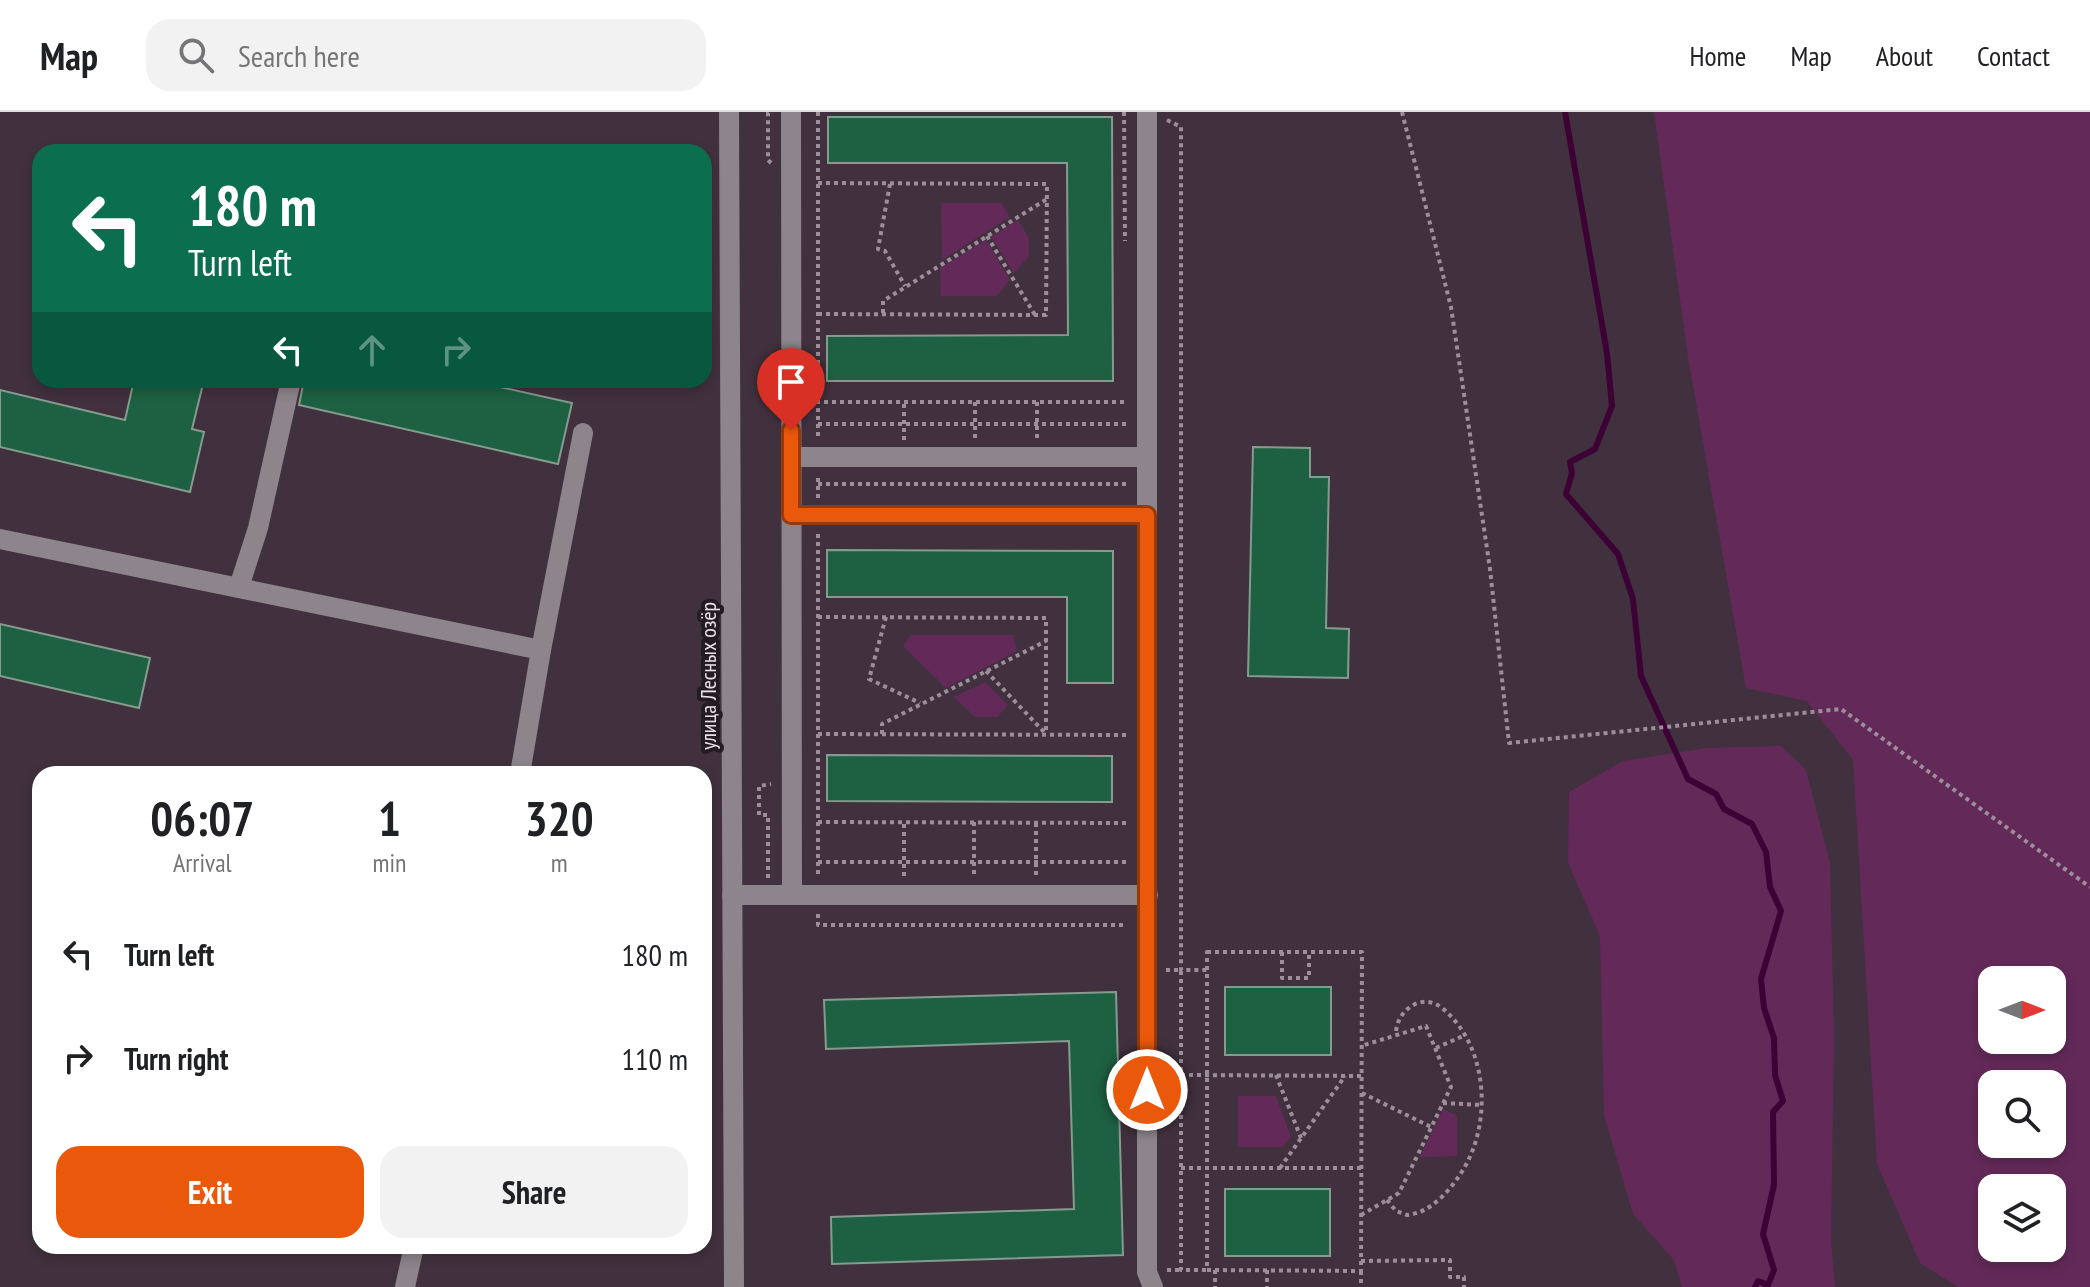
<!DOCTYPE html>
<meta charset="utf-8">
<style>
body{margin:0;font-family:"PT Sans Narrow",sans-serif;background:#f2f2f2;color:#202124;height:100vh;display:flex;flex-direction:column;font-size:30px;white-space:nowrap}
*{box-sizing:border-box;margin:0}
p{font-size:26px;color:#757577}
.icon{flex:none;width:44px;height:44px;fill:none;stroke:currentColor;stroke-width:2;stroke-linecap:round;stroke-linejoin:round}
.map{position:relative;flex:1;overflow:hidden}
.side{position:absolute;left:32px;top:654px;width:680px;height:488px;display:flex;flex-direction:column;background:#fff;border-radius:24px;box-shadow:0 4px 12px #0003}
.side>*{flex:none}
.hud{position:absolute;left:32px;top:32px;width:680px;height:244px;border-radius:24px;box-shadow:0 4px 12px #0003;background:#0b6e4f;color:#fff;overflow:hidden}
.needle{width:52px;rotate:90deg}
.buttons{position:absolute;left:1978px;top:854px;display:grid;gap:16px}
.buttons a{display:grid;place-items:center;width:88px;height:88px;border-radius:16px;background:#fff;box-shadow:0 4px 12px #0003;font-size:40px}
.pin{position:absolute;display:grid;place-items:center;width:68px;height:68px;color:#fff;margin:-82px -34px;border-radius:50% 50% 50% 0;rotate:-45deg;box-shadow:0 0 8px #0007}
.pin .icon{rotate:45deg}
.me{position:absolute;width:88px;margin:-44px;rotate:0deg;stroke-linejoin:round;filter:drop-shadow(0 0 6px #0008)}
.turn{display:flex;align-items:center;gap:28px;height:168px;padding:0 24px;font-size:36px}
.turn .icon{width:104px;height:104px;stroke-width:2.5}
.turn b{display:block;font-size:56px;line-height:68px}
.lanes{display:flex;align-items:center;height:76px;padding:0 24px;background:#0003;justify-content:center;gap:40px;direction:ltr}
.lanes .off{opacity:.35}
.eta{display:flex;justify-content:space-evenly;align-items:center;height:136px;text-align:center}
.eta b{font-size:48px;font-weight:600;line-height:56px}
.primary-button{display:flex;gap:16px;margin-top:auto;padding:16px 24px}
.primary-button a{flex:1;height:92px;border-radius:24px;background:#ea580c;color:#fff;font-size:32px;font-weight:600;line-height:92px;text-align:center}
.primary-button a+a{background:#f2f2f2;color:#202124}
ul{padding:0;list-style:none}
li{display:flex;align-items:center;gap:24px;height:104px;padding:0 24px}
li div{flex:1}
li b{display:block;font-size:30px}
li em{font-style:normal}
header{display:flex;align-items:center;gap:48px;box-sizing:border-box;height:112px;padding:0 40px;background:#fff;border-bottom:2px solid #e0e0e0}
header strong{font-size:38px}
nav{display:flex;gap:44px;margin-inline-start:auto;font-size:28px}
.search{width:560px;height:72px;background:#f2f2f2;display:flex;align-items:center;gap:20px;box-sizing:border-box;padding:0 28px;border-radius:24px;color:#757577;font-size:30px}
.map>svg:first-child{display:block}
.green{fill:#632a59;fill-rule:evenodd}
.lines{fill:none;stroke-linecap:round;stroke-linejoin:round}
.stream{stroke:#3d0235;stroke-width:6}
.building{fill:#1e6142;stroke:#859b8e;stroke-width:2}
.path{stroke:#9c8f99;stroke-width:4;stroke-dasharray:4 4;stroke-linecap:butt}
.minor{stroke:#8d858b;stroke-width:20}
.route-casing{stroke:#983908;stroke-width:20}
.route{stroke:#ea580c;stroke-width:14}
.labels{text-anchor:middle;stroke-width:8;stroke-linejoin:round;paint-order:stroke}
.street-label{font-size:22px;fill:#eadfe7;stroke:#231c22}
</style>
<header>
<strong>Map</strong>
<div class="search"><svg class="icon" aria-label="search" viewBox="0 0 24 24"><circle cx="10" cy="10" r="6"/><path d="M15 15l6 6"/></svg>Search here</div>
<nav><a>Home</a><a>Map</a><a>About</a><a>Contact</a></nav>
</header>
<div class="map">
<svg width="2090" height="1175" viewBox="0 0 2090 1175">
<rect width="100%" height="100%" fill="#41313e"/>
<g class="green">
<path d="M1654,0H2090V1175H1958L1920,1151L1877,1052L1853,648L1807,589L1746,576L1688,245ZM1992,868H2052V928H1992ZM1992,972H2052V1032H1992ZM1992,1076H2052V1136H1992Z"/>
<polygon points="941,91 1001,91 1010,105 942,148"/>
<polygon points="1018,108 1029,126 1029,144 1014,161 991,125"/>
<polygon points="986,128 1010,168 997,184 941,184 940,156"/>
<polygon points="911,523 1013,523 1017,539 946,576 903,534"/>
<polygon points="985,570 1008,593 997,605 975,605 954,585"/>
<polygon points="1781,634 1806,658 1830,751 1834,925 1831,1127 1835,1175 1682,1175 1674,1148 1633,1102 1604,1003 1600,824 1568,750 1569,680 1623,649 1708,636"/>
<polygon points="1238,984 1276,984 1291,1025 1283,1035 1238,1035"/>
<polygon points="1443,997 1457,1004 1457,1044 1420,1045"/>
</g>
<g class="lines">
<polyline class="stream" points="1565,0 1607,241 1612,294 1595,337 1570,350 1572,361 1566,382 1618,442 1633,487 1641,564 1688,667 1716,682 1724,697 1752,712 1766,740 1770,775 1781,799 1761,867 1764,896 1774,926 1775,963 1783,989 1773,1000 1774,1073 1763,1122 1774,1158 1768,1173 1758,1169 1755,1175"/>
</g>
<g class="building">
<polygon points="828,5 1112,5 1113,269 827,269 827,224 1068,223 1067,51 828,51"/>
<polygon points="134,268 204,268 192,317 204,320 190,380 0,335 0,278 125,308"/>
<polygon points="304,268 469,268 572,291 558,352 299,293"/>
<polygon points="1253,335 1310,336 1310,365 1329,365 1326,516 1349,517 1348,566 1248,564"/>
<polygon points="827,438 1113,439 1113,571 1067,571 1067,485 827,485"/>
<polygon points="0,512 150,546 139,596 0,564"/>
<polygon points="827,643 1112,644 1112,690 827,689"/>
<rect x="1225" y="875" width="106" height="68"/>
<polygon points="1116,880 1123,1143 832,1152 831,1105 1074,1097 1069,929 826,937 824,888"/>
<rect x="1225" y="1077" width="105" height="67"/>
</g>
<g class="lines">
<g class="path">
<polyline points="818,0 818,326"/>
<polyline points="1124,0 1125,129"/>
<polyline points="1402,0 1451,195 1490,457 1509,631 1841,597 2090,775"/>
<polyline points="1167,8 1181,15 1181,858 1207,858"/>
<polyline points="771,51 768,48 768,1 771,1"/>
<polyline points="818,71 1047,72 1046,203 818,202"/>
<polyline points="890,72 878,137 885,139 905,174"/>
<polyline points="987,124 1035,203"/>
<polyline points="883,201 883,189 1047,87"/>
<polyline points="816,290 1126,290"/>
<polyline points="975,290 975,328"/>
<polyline points="1037,290 1037,327"/>
<polyline points="818,312 1126,312"/>
<polyline points="904,328 904,290"/>
<polyline points="818,372 1126,372"/>
<polyline points="818,386 818,362"/>
<polyline points="818,422 818,766"/>
<polyline points="818,505 1046,506 1046,622"/>
<polyline points="886,505 869,567 920,591"/>
<polyline points="986,559 1045,621"/>
<polyline points="818,622 1126,623"/>
<polyline points="882,622 882,612 1046,529"/>
<polyline points="818,710 1127,711"/>
<polyline points="974,710 974,764"/>
<polyline points="1036,711 1036,764"/>
<polyline points="818,750 1127,750"/>
<polyline points="904,764 904,710"/>
<polyline points="768,766 768,703 759,703 759,674 771,672"/>
<polyline points="818,802 818,813 1127,813"/>
<polygon points="1207,840 1362,840 1361,1159 1207,1158"/>
<polyline points="1282,840 1282,866 1309,866 1309,840"/>
<polyline points="1166,858 1181,858 1181,1158 1207,1158"/>
<polyline points="1436,936 1463,924"/>
<polyline points="1181,963 1361,964"/>
<polyline points="1276,963 1301,1026"/>
<polyline points="1362,981 1431,1015"/>
<polyline points="1443,991 1482,993"/>
<polyline points="1181,1056 1361,1056"/>
<polyline points="1280,1056 1345,964"/>
<path d="M1387,1088L1396,1099L1407,1103C1429,1101 1447,1082 1459,1064C1493,1016 1490,935 1442,896C1421,879 1395,900 1396,923"/>
<polyline points="1361,1103 1399,1081 1451,975 1426,914 1361,934"/>
<polyline points="1361,1149 1450,1148 1450,1165 1464,1165 1464,1175"/>
<polyline points="1167,1158 1181,1158"/>
<polyline points="1215,1158 1215,1175"/>
<polyline points="1267,1158 1267,1175"/>
<polyline points="1361,1159 1361,1175"/>
</g>
<g class="minor">
<polyline points="729,0 734,1175"/>
<polyline points="791,0 792,783 1148,783"/>
<polyline points="1147,0 1147,1160 1153,1175"/>
<polyline points="791,345 1147,345"/>
<polyline points="791,403 1147,403"/>
<polyline points="0,427 541,538 583,321"/>
<polyline points="239,475 258,416 291,268"/>
<polyline points="520,662 541,538"/>
<polyline points="732,783 792,783"/>
<polyline points="405,1175 414,1134"/>
</g>
</g>
<g class="lines">
<defs>
<polyline id="route" points="791,318 791,403 1147,403 1147,978"/>
</defs>
<use href="#route" class="route-casing"/>
<use href="#route" class="route"/>
</g>
<g class="labels">
<g class="street-label">
<text transform="translate(708 564) rotate(-90)" y="8">улица Лесных озёр</text>
</g>
</g>
</svg>
<div class="buttons">
<a><svg class="needle" viewBox="-14 -14 28 28"><path d="M0-13l5 13h-10z" fill="#e53935"/><path d="M0 13l5-13h-10z" fill="#757577"/></svg></a>
<a><svg class="icon" aria-label="search" viewBox="0 0 24 24"><circle cx="10" cy="10" r="6"/><path d="M15 15l6 6"/></svg></a>
<a><svg class="icon" aria-label="layers" viewBox="0 0 24 24"><path d="M12 4l9 5-9 5-9-5zM3 14l9 5 9-5"/></svg></a>
</div>
<div class="pin" style="left:791px;top:318px;background:#d93025"><svg class="icon" aria-label="arrive" viewBox="0 0 24 24"><path d="M6 21V4h12l-3 4 3 4H6"/></svg></div>
<svg class="me" style="left:1147px;top:978px" viewBox="-20 -20 40 40"><circle r="17" fill="#ea580c" stroke="#fff" stroke-width="3"/><path d="M0-11L8 9 0 5-8 9z" fill="#fff"/></svg>
<div class="hud">
<div class="turn"><svg class="icon" aria-label="left" viewBox="0 0 24 24"><path d="M17 20v-9H6M10 6l-5 5 5 5"/></svg><div><b>180 m</b>Turn left</div></div>
<div class="lanes"><svg class="icon" aria-label="left" viewBox="0 0 24 24"><path d="M17 20v-9H6M10 6l-5 5 5 5"/></svg><svg class="icon off" aria-label="ahead" viewBox="0 0 24 24"><path d="M12 20V5M6 11l6-6 6 6"/></svg><svg class="icon off" aria-label="right" viewBox="0 0 24 24"><path d="M7 20v-9h11M14 6l5 5-5 5"/></svg></div>
</div>
<section class="side">
<div class="eta">
<div><b>06:07</b><p>Arrival</p></div>
<div><b>1</b><p>min</p></div>
<div><b>320</b><p>m</p></div>
</div>
<ul>
<li><svg class="icon" aria-label="left" viewBox="0 0 24 24"><path d="M17 20v-9H6M10 6l-5 5 5 5"/></svg><div><b>Turn left</b></div><em>180 m</em></li>
<li><svg class="icon" aria-label="right" viewBox="0 0 24 24"><path d="M7 20v-9h11M14 6l5 5-5 5"/></svg><div><b>Turn right</b></div><em>110 m</em></li>
</ul>
<div class="primary-button"><a>Exit</a><a>Share</a></div>
</section>
</div>
